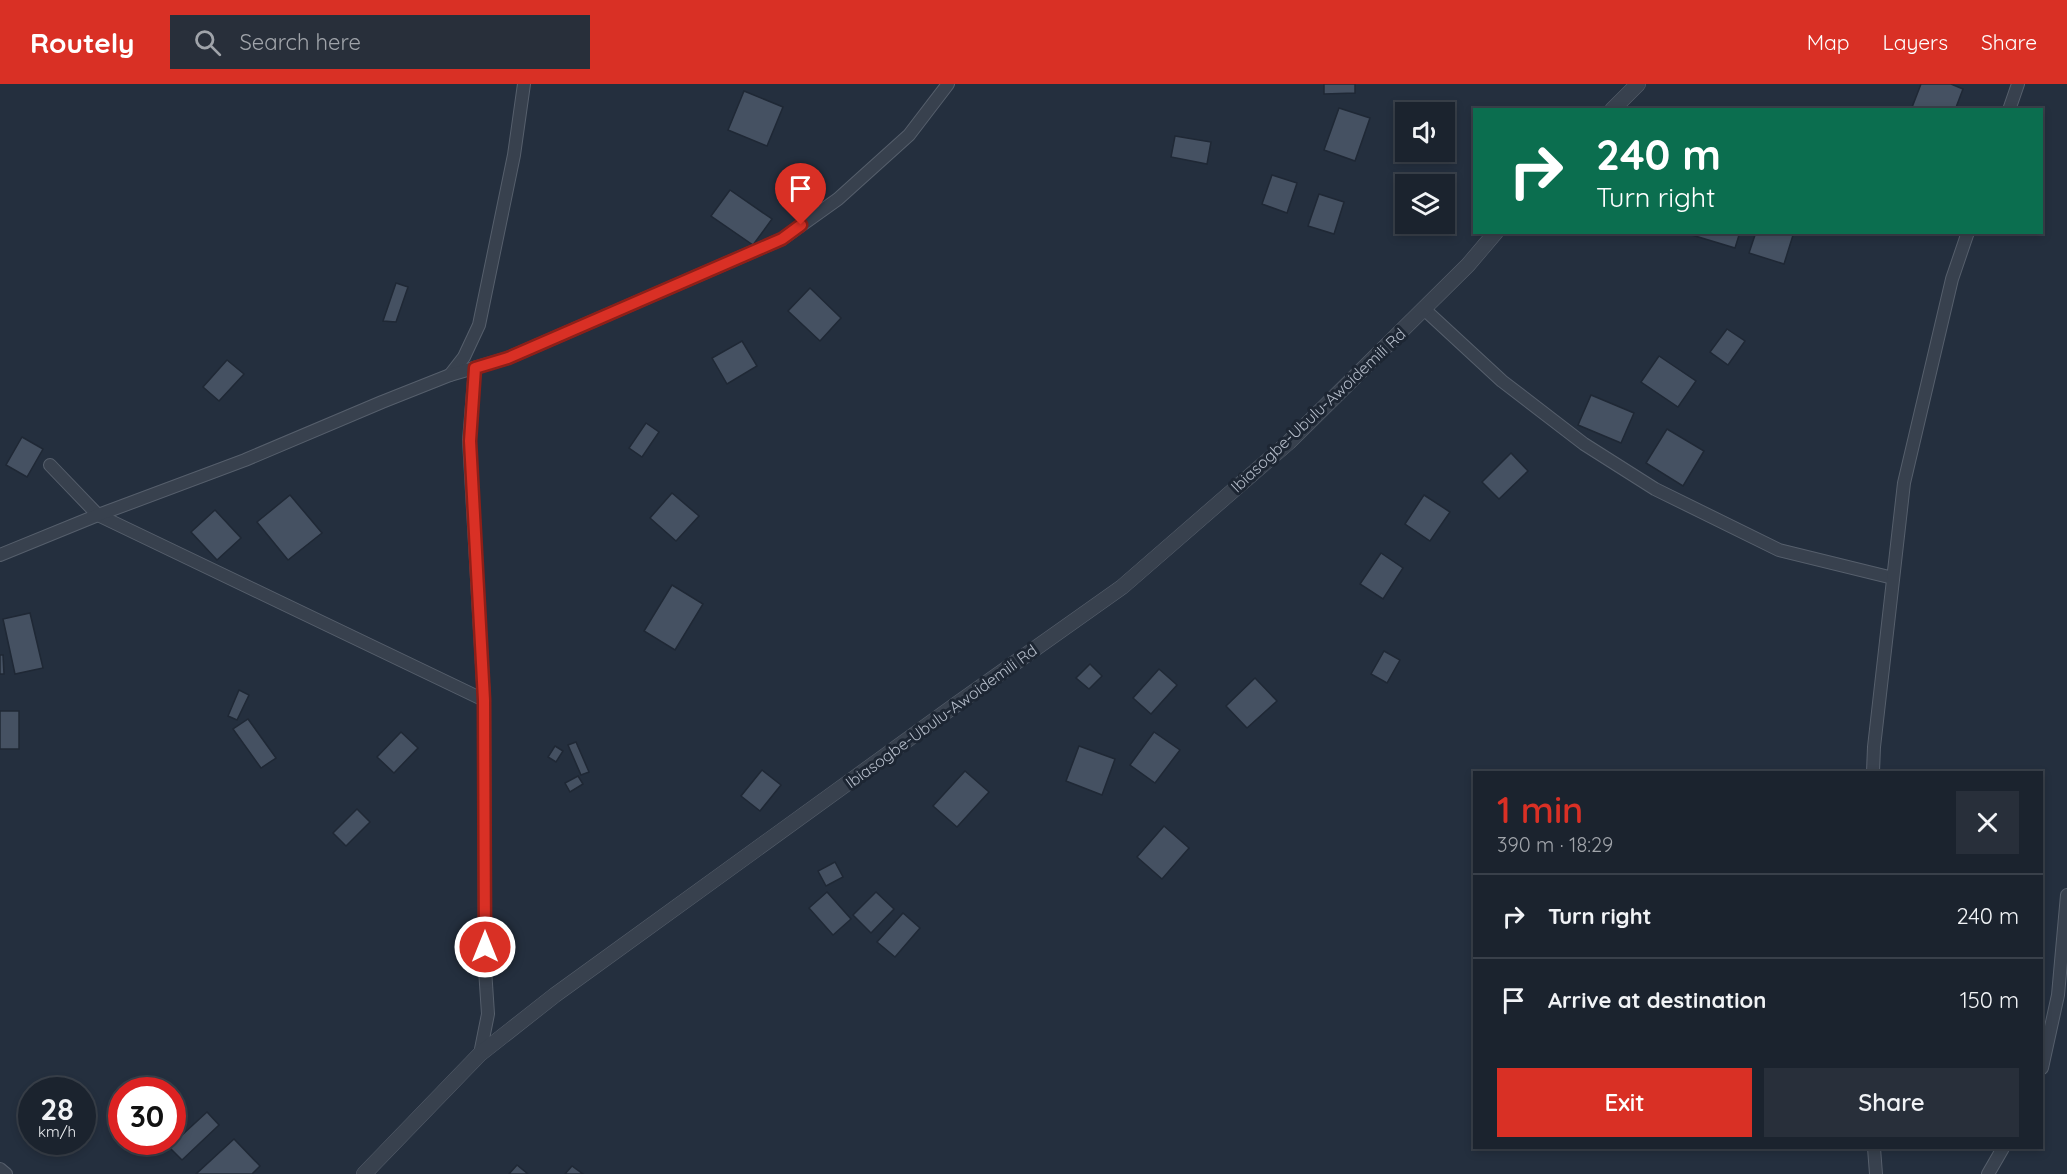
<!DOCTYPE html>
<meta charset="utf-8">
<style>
body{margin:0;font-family:Quicksand,sans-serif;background:#282f3a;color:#f1f3f6;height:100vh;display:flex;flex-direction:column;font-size:22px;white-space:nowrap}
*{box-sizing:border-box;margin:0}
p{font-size:20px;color:#a0a4aa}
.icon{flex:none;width:33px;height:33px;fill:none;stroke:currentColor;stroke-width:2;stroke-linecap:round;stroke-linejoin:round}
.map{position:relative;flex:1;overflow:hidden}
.side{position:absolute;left:1473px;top:687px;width:570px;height:378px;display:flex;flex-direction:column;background:#1b232e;border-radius:0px;box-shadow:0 3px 9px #0003,0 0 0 2px #39404a}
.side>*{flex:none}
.banner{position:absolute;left:1473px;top:24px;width:570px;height:126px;border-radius:0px;box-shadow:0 3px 9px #0003,0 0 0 2px #39404a;background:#0b6e4f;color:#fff;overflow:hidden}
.tools{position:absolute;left:1395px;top:18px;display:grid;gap:12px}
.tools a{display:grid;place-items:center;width:60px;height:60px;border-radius:0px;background:#1b232e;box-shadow:0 3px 9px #0003,0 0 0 2px #39404a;font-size:30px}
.speed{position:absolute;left:18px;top:993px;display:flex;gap:12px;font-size:30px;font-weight:700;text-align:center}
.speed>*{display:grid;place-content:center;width:78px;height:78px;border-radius:50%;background:#1b232e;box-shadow:0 3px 9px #0003,0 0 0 2px #39404a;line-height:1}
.speed small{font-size:15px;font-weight:400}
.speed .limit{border:9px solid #d22;background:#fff;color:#111}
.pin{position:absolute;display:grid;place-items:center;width:51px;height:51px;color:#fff;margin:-62px -26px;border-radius:50% 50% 50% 0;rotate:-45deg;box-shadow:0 0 6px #0007}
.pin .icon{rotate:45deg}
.me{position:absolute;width:66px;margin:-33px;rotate:0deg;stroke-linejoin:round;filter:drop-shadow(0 0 4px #0008)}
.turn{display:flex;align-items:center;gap:21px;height:126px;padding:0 24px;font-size:27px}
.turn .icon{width:78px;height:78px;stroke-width:2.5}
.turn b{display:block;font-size:42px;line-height:51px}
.round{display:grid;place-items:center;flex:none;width:63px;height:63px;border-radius:0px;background:#282f3a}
.summary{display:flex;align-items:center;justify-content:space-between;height:102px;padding:0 24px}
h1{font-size:36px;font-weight:600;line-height:45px;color:#d93025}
.action{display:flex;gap:12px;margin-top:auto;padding:12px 24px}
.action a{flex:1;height:69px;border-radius:0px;background:#d93025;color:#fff;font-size:24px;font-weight:600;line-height:69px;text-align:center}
.action a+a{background:#282f3a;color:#f1f3f6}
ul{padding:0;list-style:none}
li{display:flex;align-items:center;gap:18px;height:84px;padding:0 24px;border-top:2px solid #39404a}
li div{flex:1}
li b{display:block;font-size:22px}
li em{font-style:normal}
header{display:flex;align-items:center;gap:36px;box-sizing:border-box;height:84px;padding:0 30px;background:#d93025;color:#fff}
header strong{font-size:28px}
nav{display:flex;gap:33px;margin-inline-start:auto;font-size:21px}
.search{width:420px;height:54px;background:#282f3a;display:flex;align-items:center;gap:15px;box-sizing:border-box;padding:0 21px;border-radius:0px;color:#a0a4aa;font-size:22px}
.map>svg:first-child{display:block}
.building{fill:#455162;stroke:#1f2835;stroke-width:1.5}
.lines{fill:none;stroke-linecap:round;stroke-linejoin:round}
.minor-casing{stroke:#565f6c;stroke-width:14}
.tertiary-casing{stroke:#565f6c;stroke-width:16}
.minor{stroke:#38414e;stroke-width:12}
.tertiary{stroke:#38414e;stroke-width:15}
.route-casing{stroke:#8d1f18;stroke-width:15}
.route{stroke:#d93025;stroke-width:10}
.labels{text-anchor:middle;stroke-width:6;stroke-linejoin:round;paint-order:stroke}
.street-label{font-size:16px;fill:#b4bcc9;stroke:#1d2633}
</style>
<header>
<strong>Routely</strong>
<div class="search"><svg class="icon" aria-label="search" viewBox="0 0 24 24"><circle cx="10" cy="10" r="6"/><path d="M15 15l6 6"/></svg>Search here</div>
<nav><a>Map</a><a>Layers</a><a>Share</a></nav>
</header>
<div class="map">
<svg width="2067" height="1090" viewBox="0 0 2067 1090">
<rect width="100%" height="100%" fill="#242f3e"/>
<g class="building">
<polygon points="1324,0 1355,0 1355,9 1324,10"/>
<polygon points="1921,0 1951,0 1963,5 1955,26 1911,26"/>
<polygon points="744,7 783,23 767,62 728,46"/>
<polygon points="1339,24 1370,34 1355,77 1324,66"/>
<polygon points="1175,52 1211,58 1207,80 1171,73"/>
<polygon points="1272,91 1297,99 1287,129 1262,120"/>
<polygon points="730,106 772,135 753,161 711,132"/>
<polygon points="1319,110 1344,118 1334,150 1308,142"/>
<polygon points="1682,148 1740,148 1735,164"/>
<polygon points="1756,148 1794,148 1784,180 1749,169"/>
<polygon points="396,199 408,203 396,238 383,237"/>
<polygon points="810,204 841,234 820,257 788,227"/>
<polygon points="1727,245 1745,257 1728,281 1710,268"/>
<polygon points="742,257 757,282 727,300 712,274"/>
<polygon points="1659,272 1696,297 1678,323 1641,298"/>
<polygon points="227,276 244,290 219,317 203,303"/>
<polygon points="1591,311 1634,329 1621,359 1578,341"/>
<polygon points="646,339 659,348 642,373 629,364"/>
<polygon points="1667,345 1704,367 1683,402 1646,379"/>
<polygon points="22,353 43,365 27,393 6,381"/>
<polygon points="1511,369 1528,387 1499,415 1482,398"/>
<polygon points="672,409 699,432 676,457 650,434"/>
<polygon points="290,411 322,449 288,476 257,438"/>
<polygon points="1424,411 1450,428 1430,457 1405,440"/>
<polygon points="215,426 241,454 217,476 191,448"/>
<polygon points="1381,469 1403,484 1383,515 1360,500"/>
<polygon points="672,501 703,520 675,566 644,547"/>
<polygon points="30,529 43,584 15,590 3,535"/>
<polygon points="1384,567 1400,576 1387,599 1371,590"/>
<polygon points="0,571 3,571 4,590 0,590"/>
<polygon points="1090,580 1102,592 1089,605 1076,594"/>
<polygon points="1159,585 1177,601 1151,630 1133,614"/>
<polygon points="1255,594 1277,617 1247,644 1226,622"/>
<polygon points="239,606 249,611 237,636 228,632"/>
<rect x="0" y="627" width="19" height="38"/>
<polygon points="248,635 276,674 261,684 233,645"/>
<polygon points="401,648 418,664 394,689 377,673"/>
<polygon points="1154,648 1180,666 1155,699 1130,681"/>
<polygon points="576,658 589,688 581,691 568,661"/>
<polygon points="555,662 563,667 556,678 548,673"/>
<polygon points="1079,662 1115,675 1102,711 1066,697"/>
<polygon points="762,686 781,701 760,727 741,712"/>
<polygon points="965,687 989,708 957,743 933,722"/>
<polygon points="578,692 583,700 570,708 565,699"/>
<polygon points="357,725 370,738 346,762 333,749"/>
<polygon points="1164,742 1189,764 1162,795 1137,773"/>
<polygon points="835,778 843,793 826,802 818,787"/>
<polygon points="827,808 851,835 833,851 809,824"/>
<polygon points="876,808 894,825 871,849 853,831"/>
<polygon points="903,829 920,844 895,873 877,858"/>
<polygon points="207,1028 219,1041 182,1076 169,1063"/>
<polygon points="234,1055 260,1082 252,1090 196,1090"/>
<polygon points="517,1081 528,1090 509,1090"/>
<polygon points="572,1082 583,1090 565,1090"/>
</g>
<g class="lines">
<defs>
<g id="minor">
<polyline points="2009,26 2018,0"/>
<polyline points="1424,225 1502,297 1584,360 1655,405 1779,466 1893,494"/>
<polyline points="475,284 469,356 484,616 485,885 488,930 480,970"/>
<polyline points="450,291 464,273 479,241 514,71 524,0"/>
<polyline points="50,381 98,431 484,616"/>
<polyline points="0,471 98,431 245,376 382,318 450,291 508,274 782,155 838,115 909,51 948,0"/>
<polyline points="1873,688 1874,663 1904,399 1952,195 1968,148"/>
<polyline points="2042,984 2058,911 2067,811"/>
<polyline points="1874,1064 1876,1090"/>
<polyline points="0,1085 6,1090"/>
<polyline points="1988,1090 2003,1064"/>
</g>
<g id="tertiary">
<polyline points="1612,26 1638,0"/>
<polyline points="364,1090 480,970 555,911 954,622 1122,503 1289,358 1468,181 1496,148"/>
</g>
</defs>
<use href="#minor" class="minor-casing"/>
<use href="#tertiary" class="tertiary-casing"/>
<use href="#minor" class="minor"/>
<use href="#tertiary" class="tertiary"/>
</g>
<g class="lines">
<defs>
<polyline id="route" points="485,863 484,616 470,357 475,284 508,274 782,155 801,141"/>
</defs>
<use href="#route" class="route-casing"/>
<use href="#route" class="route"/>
</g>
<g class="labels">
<g class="street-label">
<text transform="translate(1318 326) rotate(-43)" y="6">Ibiasogbe-Ubulu-Awoidemili Rd</text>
<text transform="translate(941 632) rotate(-36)" y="6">Ibiasogbe-Ubulu-Awoidemili Rd</text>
</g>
</g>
</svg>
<div class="tools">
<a><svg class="icon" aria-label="sound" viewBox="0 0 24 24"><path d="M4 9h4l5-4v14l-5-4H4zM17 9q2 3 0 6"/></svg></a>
<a><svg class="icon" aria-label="layers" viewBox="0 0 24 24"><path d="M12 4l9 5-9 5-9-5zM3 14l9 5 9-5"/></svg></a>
</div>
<div class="speed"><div>28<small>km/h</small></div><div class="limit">30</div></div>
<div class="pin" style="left:801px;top:141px;background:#d93025"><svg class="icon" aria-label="arrive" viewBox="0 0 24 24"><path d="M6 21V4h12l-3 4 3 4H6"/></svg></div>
<svg class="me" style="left:485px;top:863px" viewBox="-20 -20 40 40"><circle r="17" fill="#d93025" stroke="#fff" stroke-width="3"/><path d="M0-11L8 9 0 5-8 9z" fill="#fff"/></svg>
<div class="banner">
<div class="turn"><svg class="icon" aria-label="right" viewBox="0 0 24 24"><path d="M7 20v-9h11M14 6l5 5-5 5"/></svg><div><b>240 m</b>Turn right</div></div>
</div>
<section class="side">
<div class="summary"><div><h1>1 min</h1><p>390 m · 18:29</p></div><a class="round"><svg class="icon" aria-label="close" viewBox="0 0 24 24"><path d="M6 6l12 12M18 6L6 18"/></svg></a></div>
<ul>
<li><svg class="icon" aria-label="right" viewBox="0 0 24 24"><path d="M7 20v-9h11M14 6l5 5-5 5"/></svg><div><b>Turn right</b></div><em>240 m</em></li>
<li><svg class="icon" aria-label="arrive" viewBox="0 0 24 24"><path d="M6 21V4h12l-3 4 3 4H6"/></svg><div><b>Arrive at destination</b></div><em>150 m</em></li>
</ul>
<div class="action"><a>Exit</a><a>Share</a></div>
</section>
</div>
